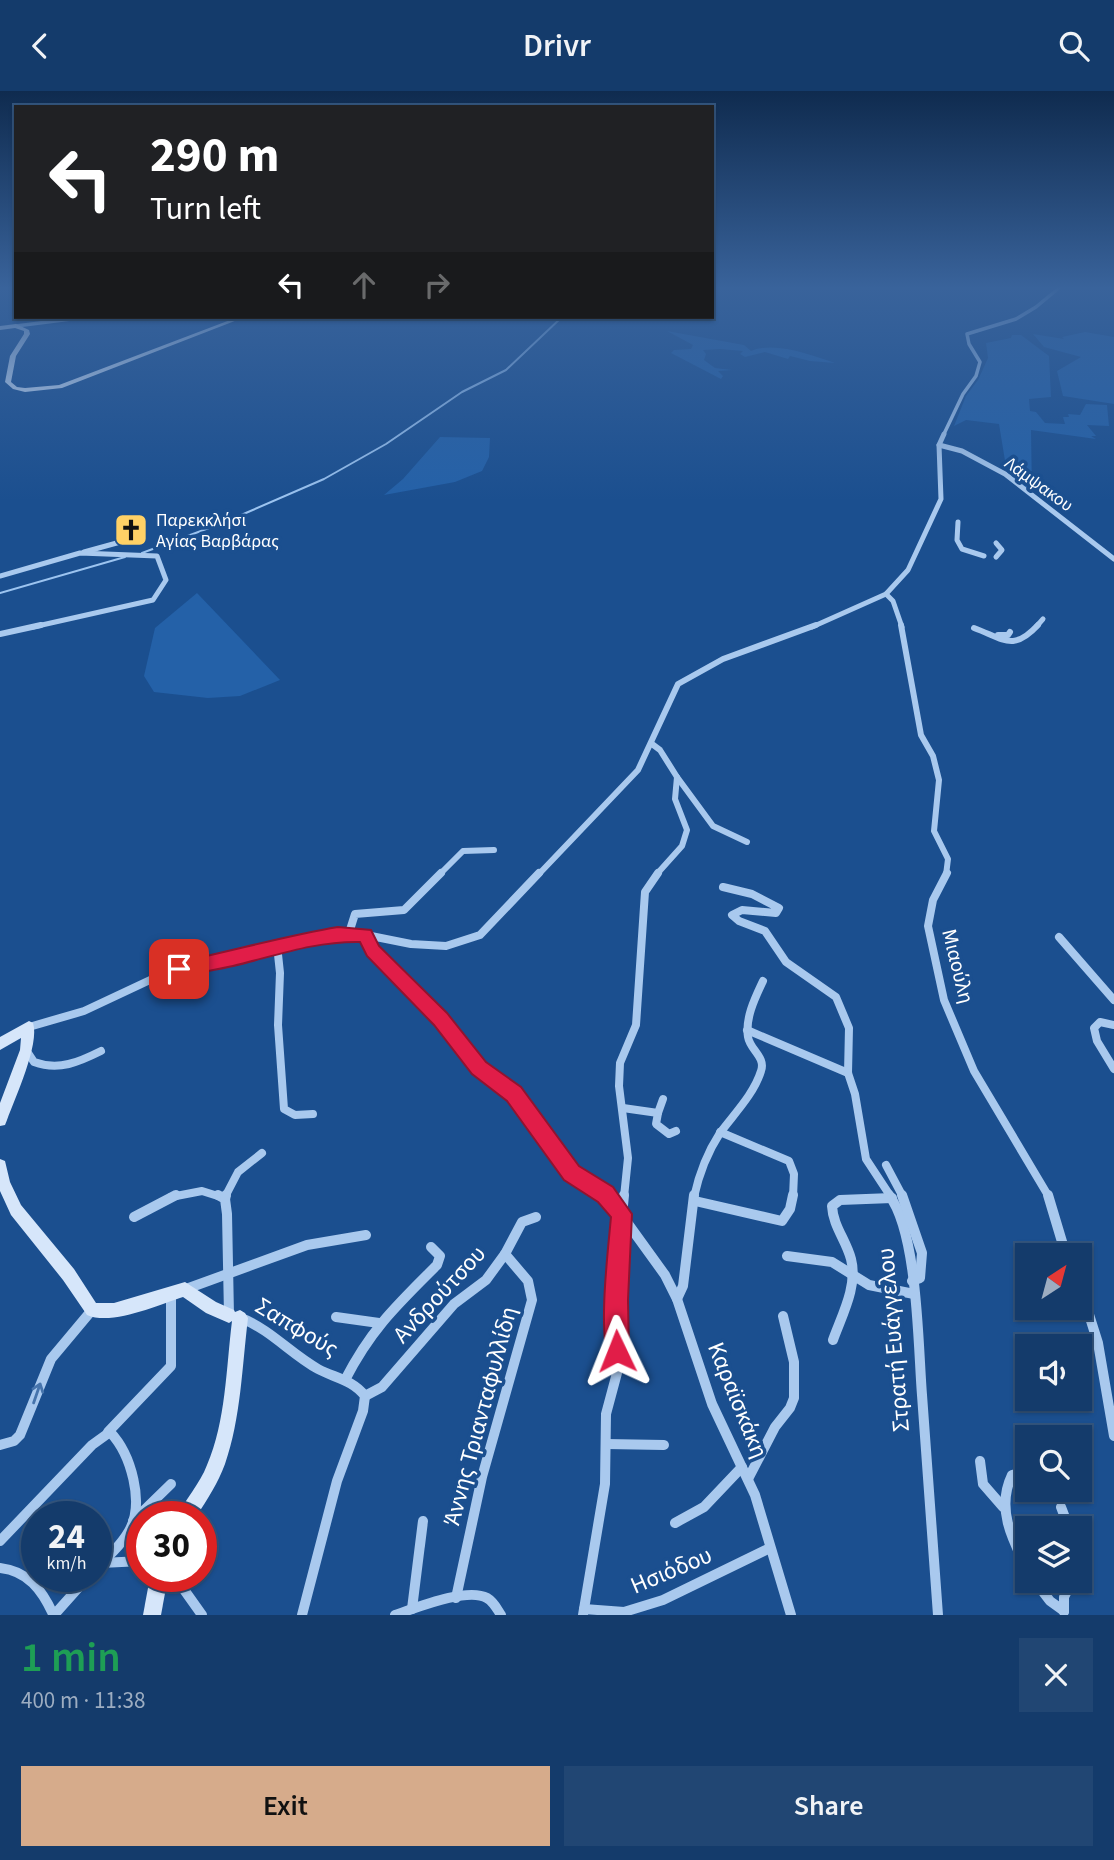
<!DOCTYPE html>
<meta charset="utf-8">
<style>
body{margin:0;font-family:"Source Sans 3",sans-serif;background:#214673;color:#f1f3f6;height:100vh;display:flex;flex-direction:column;font-size:26px;white-space:nowrap}
*{box-sizing:border-box;margin:0}
p{font-size:23px;color:#9dadc1}
.icon{flex:none;width:38px;height:38px;fill:none;stroke:currentColor;stroke-width:2;stroke-linecap:round;stroke-linejoin:round}
.map{position:relative;height:1524px;overflow:hidden}
.sheet{display:flex;flex-direction:column;background:#143b6b;flex:1}
.sheet>*{flex:none}
.banner{position:absolute;left:14px;top:14px;width:700px;height:214px;border-radius:0px;box-shadow:0 2px 5px #0004,0 0 0 2px #33557e;background:#202124;color:#fff;overflow:hidden}
.needle{width:46px;rotate:36deg}
.buttons{position:absolute;left:1015px;top:1152px;display:grid;gap:14px}
.buttons a{display:grid;place-items:center;width:77px;height:77px;border-radius:0px;background:#143b6b;box-shadow:0 2px 5px #0004,0 0 0 2px #33557e;font-size:35px}
.speed{position:absolute;left:21px;top:1410px;display:flex;gap:14px;font-size:35px;font-weight:700;text-align:center}
.speed>*{display:grid;place-content:center;width:91px;height:91px;border-radius:50%;background:#143b6b;box-shadow:0 2px 5px #0004,0 0 0 2px #33557e;line-height:1}
.speed small{font-size:18px;font-weight:400}
.speed .limit{border:10px solid #d22;background:#fff;color:#111}
.pin{position:absolute;display:grid;place-items:center;width:60px;height:60px;color:#fff;margin:-30px;border-radius:14px;box-shadow:0 4px 10px #0006}
.me{position:absolute;width:77px;margin:-38px;rotate:358deg;stroke-linejoin:round;filter:drop-shadow(0 0 5px #0008)}
.turn{display:flex;align-items:center;gap:24px;height:147px;padding:0 21px;font-size:32px}
.turn .icon{width:91px;height:91px;stroke-width:2.5}
.turn b{display:block;font-size:49px;line-height:60px}
.lanes{display:flex;align-items:center;height:66px;padding:0 21px;background:#0003;justify-content:center;gap:35px;direction:ltr}
.lanes .off{opacity:.35}
.round{display:grid;place-items:center;flex:none;width:74px;height:74px;border-radius:0px;background:#214673}
.headline{display:flex;align-items:center;justify-content:space-between;height:119px;padding:0 21px}
h1{font-size:42px;font-weight:600;line-height:52px;color:#1e9e55}
.primary-button{display:flex;gap:14px;margin-top:auto;padding:14px 21px}
.primary-button a{flex:1;height:80px;border-radius:0px;background:#d6ab8b;color:#111;font-size:28px;font-weight:600;line-height:80px;text-align:center}
.primary-button a+a{background:#214673;color:#f1f3f6}
header{display:flex;justify-content:space-between;align-items:center;height:91px;padding:0 21px;background:#143b6b;font-size:32px;font-weight:600}
.map>svg:first-child{display:block}
.green{fill:#2461a8}
.lines{fill:none;stroke-linecap:round;stroke-linejoin:round}
.stream{stroke:#9cc4f0;stroke-width:2}
.street-far4{stroke:#a9c9ee;stroke-width:3.5}
.street-far3{stroke:#a9c9ee;stroke-width:5}
.street-far2{stroke:#a9c9ee;stroke-width:6}
.street-far1{stroke:#a9c9ee;stroke-width:8}
.street{stroke:#a9c9ee;stroke-width:10}
.secondary{fill:#d6e6fa;fill-rule:evenodd}
.oneway{stroke:#4674ac}
.route{fill:#e11d48;stroke:#92132f;stroke-width:2}
.labels{text-anchor:middle;stroke-width:7;stroke-linejoin:round;paint-order:stroke}
.far-street-label{font-size:18px;fill:#fff;stroke:#1b4f8f}
.far-poi-label{font-size:18px;fill:#fff;stroke:#1b4f8f;text-anchor:start}
.street-label{font-size:21px;fill:#fff;stroke:#1b4f8f}
.near-street-label{font-size:24px;fill:#fff;stroke:#1b4f8f}
</style>
<header><svg class="icon" aria-label="back" viewBox="0 0 24 24"><path d="M15 5l-7 7 7 7"/></svg>Drivr<svg class="icon" aria-label="search" viewBox="0 0 24 24"><circle cx="10" cy="10" r="6"/><path d="M15 15l6 6"/></svg></header>
<div class="map">
<svg width="1114" height="1524" viewBox="0 0 1114 1524">
<rect width="100%" height="100%" fill="#1b4f8f"/>
<g class="green">
<path d="M667,240L744,254L751,260C775,250 811,264 835,272L810,270L790,265L788,268L765,261L745,266L740,263L743,260L720,258L703,259L706,263L704,269L715,277L732,279L718,280L723,285L721,288L671,262L674,259L691,258L693,254Z"/>
<polygon points="1085,241 1114,246 1114,313 1063,305 1057,280 1081,266 1044,256 1033,243 1064,248 1062,246"/>
<polygon points="1012,244 1021,244 1049,265 1051,306 1029,308 1030,320 1036,321 1045,332 1065,333 1063,326 1069,326 1068,323 1080,324 1086,313 1107,314 1109,335 1087,334 1096,345 1091,345 1096,348 1031,339 1032,402 1007,382 999,333 966,329 954,335 966,305 978,289 988,267 986,252 1011,247"/>
<polygon points="440,346 490,347 489,366 482,380 455,391 384,404 403,388"/>
<polygon points="197,502 280,589 240,605 208,607 154,601 144,585 155,537"/>
</g>
<g class="lines">
<g class="stream">
<polyline points="142,462 225,431 324,388 386,353 462,301 506,279 562,226"/>
<polyline points="0,502 125,466"/>
</g>
<g class="street-far4">
<polyline points="16,235 87,226"/>
<polyline points="943,345 963,303 976,285 980,271 969,253 967,243 1016,228 1036,216 1059,197"/>
</g>
<g class="street-far3">
<polyline points="939,354 962,360 1005,383 1114,468"/>
<polyline points="958,431 957,449 962,458 984,465"/>
<polyline points="996,452 1002,459 996,466"/>
<polyline points="84,461 124,450"/>
<polyline points="0,485 80,462 157,465 166,489 153,509 33,536"/>
<polyline points="886,503 893,510 902,536"/>
<polyline points="812,536 886,503 908,479 941,408 939,354 944,343"/>
<polyline points="1036,536 1043,528"/>
</g>
<g class="street-far2">
<polyline points="901,534 921,644 933,665 939,689 934,740 948,768 946,784"/>
<path d="M974,537C1004,548 1013,561 1038,534"/>
<polyline points="0,543 41,534"/>
<polyline points="998,544 1008,544 1010,541"/>
<polyline points="652,653 660,659 677,686 675,708 687,739 682,755 656,784"/>
<polyline points="677,686 713,735 747,751"/>
<polyline points="439,784 463,760 494,759"/>
<polyline points="538,784 638,679 678,593 723,568 816,534"/>
</g>
<g class="street-far1">
<polyline points="947,782 933,809 928,835 944,909 974,980 1049,1106"/>
<polyline points="723,796 752,803 779,817 776,822 742,819 732,824 739,830 765,840 786,871 836,906 849,937 848,982"/>
<polyline points="349,842 355,823 404,819 441,782"/>
<polyline points="365,844 373,860 441,928 484,982 514,1003 572,1082 605,1106"/>
<polyline points="1059,846 1114,909"/>
<polyline points="277,854 280,882 278,934 284,1018 295,1024 313,1023"/>
<polyline points="1114,934 1100,931 1094,937 1097,950 1114,978"/>
<polyline points="29,936 84,920 165,882 234,868 292,851 356,842 411,853 446,855 480,844 539,782"/>
<polyline points="747,939 848,982"/>
<path d="M26,959L34,971C59,980 79,971 101,960"/>
<polyline points="848,982 855,1003 866,1068 891,1106"/>
<polyline points="623,1017 658,1022 656,1033 669,1043 676,1040"/>
<polyline points="658,1022 663,1008"/>
<polyline points="720,1041 789,1070 794,1083 793,1106"/>
<polyline points="886,1074 903,1106"/>
<polyline points="171,1106 202,1100 221,1106"/>
<polyline points="225,1106 238,1081 262,1062"/>
<polyline points="624,1106 628,1067 619,995 620,972 636,934 645,801 658,782"/>
<path d="M694,1106C699,1083 707,1062 720,1042C734,1023 754,1003 761,980C766,966 750,959 748,946C745,927 755,907 763,890"/>
</g>
<g class="street">
<polyline points="218,1104 225,1108 227,1123 229,1224"/>
<polyline points="603,1104 613,1112 665,1184 677,1208 712,1313 755,1404 791,1524"/>
<path d="M889,1104C918,1142 918,1255 922,1304C927,1378 933,1451 938,1524"/>
<polyline points="902,1104 922,1162 920,1187 912,1190"/>
<polyline points="1048,1104 1066,1164"/>
<polyline points="225,1108 226,1104"/>
<polyline points="695,1110 782,1130 790,1118 793,1104"/>
<polyline points="134,1126 176,1104"/>
<polyline points="787,1165 832,1171 869,1194 914,1203"/>
<polyline points="1080,1195 1098,1252 1114,1345"/>
<polyline points="186,1198 307,1154 366,1144"/>
<polyline points="677,1208 683,1195 694,1104"/>
<polyline points="336,1226 379,1232"/>
<path d="M241,1227C271,1239 291,1263 318,1278C335,1287 353,1289 365,1305L363,1320L337,1390L302,1524"/>
<path d="M833,1249C842,1224 858,1195 851,1168C846,1149 833,1135 832,1115L840,1109L892,1107"/>
<path d="M345,1289C371,1238 397,1214 437,1174L440,1165L431,1156"/>
<polyline points="365,1305 382,1296 454,1213 486,1189 505,1163 522,1131 536,1126"/>
<polyline points="108,1341 171,1275 171,1203"/>
<polyline points="606,1353 664,1354"/>
<polyline points="0,1354 14,1350 20,1344 51,1268 92,1219"/>
<polyline points="1024,1362 1027,1371"/>
<polyline points="980,1370 983,1393 1003,1416"/>
<path d="M1027,1380L1012,1384C996,1417 1012,1448 1027,1478"/>
<polyline points="748,1388 775,1336 790,1317 794,1307 794,1271 783,1225"/>
<polyline points="1061,1416 1069,1437"/>
<polyline points="133,1430 171,1393"/>
<polyline points="675,1432 704,1416 742,1376"/>
<path d="M0,1450L92,1354L110,1341C131,1363 145,1412 129,1440C121,1454 108,1466 96,1477"/>
<polyline points="101,1472 142,1470"/>
<path d="M0,1477C28,1480 42,1499 53,1523"/>
<polyline points="175,1486 202,1524"/>
<polyline points="1034,1489 1050,1510 1064,1520"/>
<polyline points="456,1507 482,1386 532,1209 528,1190 505,1163"/>
<polyline points="412,1518 423,1430"/>
<polyline points="584,1518 624,1521 663,1509 770,1457"/>
<polyline points="1064,1521 1064,1506 1073,1489"/>
<polyline points="54,1524 88,1486"/>
<path d="M395,1524C416,1517 467,1496 487,1507C494,1511 497,1518 501,1524"/>
<polyline points="583,1524 605,1393 606,1323 617,1282 619,1156 624,1104"/>
</g>
<g class="secondary">
<polygon points="238,226 245,226 62,297 25,301 13,298 5,291 10,265 24,243 24,240 15,237 0,239 0,235 16,233 29,239 30,243 16,265 11,291 17,296 25,297 59,294"/>
<path d="M29,930L33,932C40,953 15,1007 7,1029L5,1034L0,1035V1012L20,959L21,947L0,959V946Z"/>
<path d="M0,1068L5,1070L10,1091L21,1114L74,1178L96,1212H114L185,1191L216,1211L234,1219L235,1221L240,1219L245,1222L248,1227C242,1276 241,1327 225,1373C218,1392 207,1409 196,1426H177C185,1408 200,1393 207,1374C226,1330 226,1278 232,1230L229,1232L206,1222L183,1206C158,1214 112,1235 87,1224L63,1189L11,1124L0,1100Z"/>
<polygon points="150,1486 168,1486 161,1524 143,1524"/>
</g>
</g>
<defs><path id="oneway-shaft" d="M-6 0H5M1.5-3L5.5 0L1.5 3" fill="none" stroke-width="1.6" stroke-linecap="round" stroke-linejoin="round" transform="scale(1.75)"/></defs>
<use class="oneway" href="#oneway-shaft" transform="translate(37 1302) rotate(-71)"/>
<linearGradient id="sky" x2="0" y2="1"><stop stop-color="#0f2b4f"/><stop offset="0.48" stop-color="#39639b"/><stop offset="1" stop-color="#39639b" stop-opacity="0"/></linearGradient>
<rect width="1114" height="410" fill="url(#sky)"/>
<path class="route" d="M338,836L371,839L379,855L447,922L486,971L521,996L579,1075L613,1096L632,1123L628,1209L629,1260L626,1268L617,1272L609,1268C598,1241 608,1159 611,1126L598,1111L564,1089L507,1010L472,983L434,934L367,865L360,851C315,850 275,865 233,875C215,879 197,882 179,886L173,884L171,878L173,873L179,871C233,860 284,845 338,836Z"/>
<defs>
<symbol id="church-square" viewBox="-11 -11 22 22"><rect x="-9" y="-9" width="18" height="18" rx="4" fill="#ffd166" stroke="#1b4f8f"/><path d="M-1.2-6h2.4v3.5h3.3v2.4h-3.3V6h-2.4V-.1h-3.3v-2.4h3.3Z" fill="#111"/></symbol>
</defs>
<g fill-rule="evenodd">
<use href="#church-square" x="112" y="420" width="38" height="38"/>
</g>
<g class="labels">
<g class="far-street-label">
<text transform="translate(1039 393) rotate(36)" y="6">Λάμψακου</text>
</g>
<g class="far-poi-label">
<text x="156" y="435">Παρεκκλήσι<tspan x="156" dy="21">Αγίας Βαρβάρας</tspan></text>
</g>
<g class="street-label">
<text transform="translate(958 875) rotate(76)" y="7">Μιαούλη</text>
</g>
<g class="near-street-label">
<text transform="translate(439 1203) rotate(-47)" y="8">Ανδρούτσου</text>
<text transform="translate(297 1236) rotate(31)" y="8">Σαπφούς</text>
<text transform="translate(893 1249) rotate(-95)" y="8">Στρατή Ευάγγελου</text>
<text transform="translate(738 1309) rotate(68)" y="8">Καραϊσκάκη</text>
<text transform="translate(480 1325) rotate(-75)" y="8">Άννης Τριανταφυλλίδη</text>
<text transform="translate(671 1479) rotate(-23)" y="8">Ησιόδου</text>
</g>
</g>
</svg>
<div class="buttons">
<a><svg class="needle" viewBox="-14 -14 28 28"><path d="M0-13l5 13h-10z" fill="#e53935"/><path d="M0 13l5-13h-10z" fill="#9dadc1"/></svg></a>
<a><svg class="icon" aria-label="sound" viewBox="0 0 24 24"><path d="M4 9h4l5-4v14l-5-4H4zM17 9q2 3 0 6"/></svg></a>
<a><svg class="icon" aria-label="search" viewBox="0 0 24 24"><circle cx="10" cy="10" r="6"/><path d="M15 15l6 6"/></svg></a>
<a><svg class="icon" aria-label="layers" viewBox="0 0 24 24"><path d="M12 4l9 5-9 5-9-5zM3 14l9 5 9-5"/></svg></a>
</div>
<div class="speed"><div>24<small>km/h</small></div><div class="limit">30</div></div>
<div class="pin" style="left:179px;top:878px;background:#d93025"><svg class="icon" aria-label="arrive" viewBox="0 0 24 24"><path d="M6 21V4h12l-3 4 3 4H6"/></svg></div>
<svg class="me" style="left:617px;top:1260px" viewBox="-20 -20 40 40"><path d="M0-17L14 15 0 8-14 15z" fill="#e11d48" stroke="#fff" stroke-width="4"/></svg>
<div class="banner">
<div class="turn"><svg class="icon" aria-label="left" viewBox="0 0 24 24"><path d="M17 20v-9H6M10 6l-5 5 5 5"/></svg><div><b>290 m</b>Turn left</div></div>
<div class="lanes"><svg class="icon" aria-label="left" viewBox="0 0 24 24"><path d="M17 20v-9H6M10 6l-5 5 5 5"/></svg><svg class="icon off" aria-label="ahead" viewBox="0 0 24 24"><path d="M12 20V5M6 11l6-6 6 6"/></svg><svg class="icon off" aria-label="right" viewBox="0 0 24 24"><path d="M7 20v-9h11M14 6l5 5-5 5"/></svg></div>
</div>
</div>
<section class="sheet">
<div class="headline"><div><h1>1 min</h1><p>400 m · 11:38</p></div><a class="round"><svg class="icon" aria-label="close" viewBox="0 0 24 24"><path d="M6 6l12 12M18 6L6 18"/></svg></a></div>
<div class="primary-button"><a>Exit</a><a>Share</a></div>
</section>
